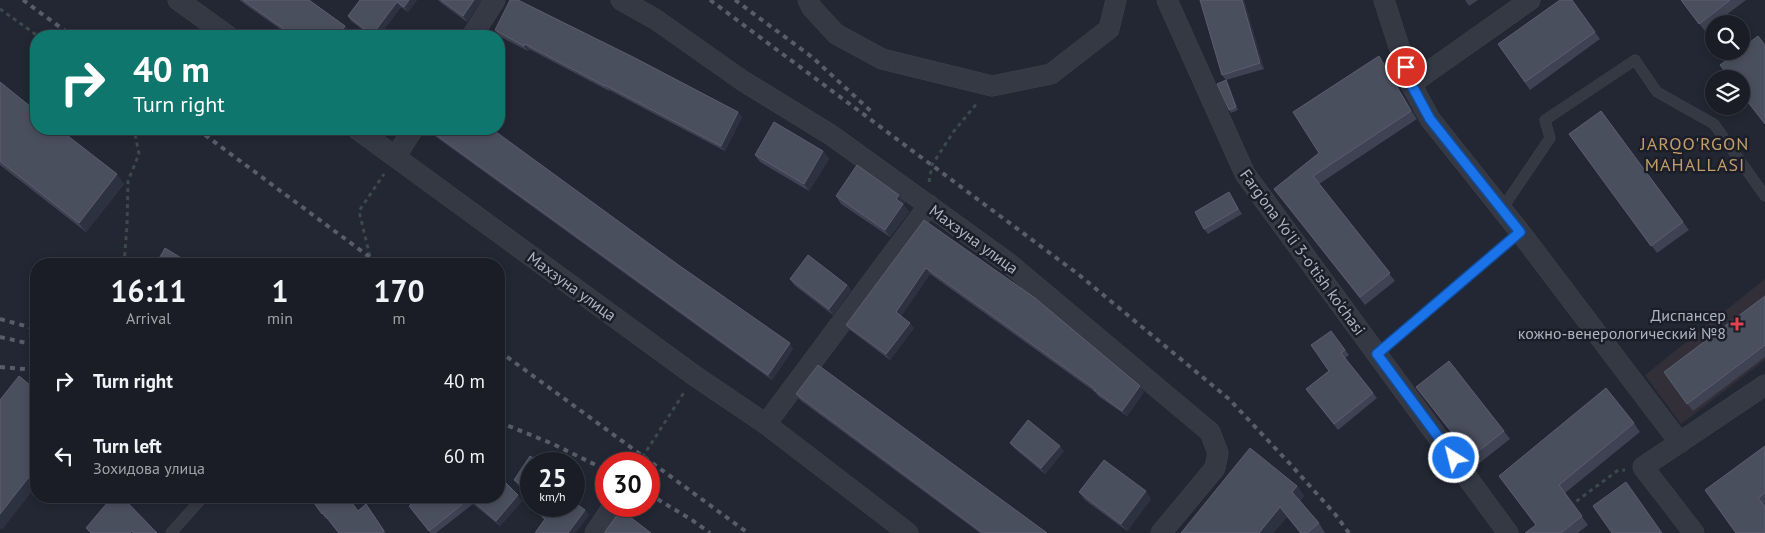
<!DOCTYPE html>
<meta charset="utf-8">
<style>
body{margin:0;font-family:"PT Sans",sans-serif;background:#272a32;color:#f1f3f6;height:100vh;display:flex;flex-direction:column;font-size:19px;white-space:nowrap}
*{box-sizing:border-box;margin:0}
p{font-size:16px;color:#9fa2a7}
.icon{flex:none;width:28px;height:28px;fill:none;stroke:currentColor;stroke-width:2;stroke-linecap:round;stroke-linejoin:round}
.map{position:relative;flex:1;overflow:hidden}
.drawer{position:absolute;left:30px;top:258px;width:475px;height:245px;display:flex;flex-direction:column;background:#1a1d26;border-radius:20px;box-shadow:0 2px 8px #0003,0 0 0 1px #383b43}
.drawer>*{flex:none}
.top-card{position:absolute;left:30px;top:30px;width:475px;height:105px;border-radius:20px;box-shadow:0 2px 8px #0003,0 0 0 1px #383b43;background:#0f766e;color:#fff;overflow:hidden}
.fabs{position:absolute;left:1705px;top:15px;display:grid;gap:10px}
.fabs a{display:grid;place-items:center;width:45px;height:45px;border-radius:50%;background:#1a1d26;box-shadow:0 2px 8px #0003,0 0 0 1px #383b43;font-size:25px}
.speed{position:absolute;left:520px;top:452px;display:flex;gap:10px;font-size:25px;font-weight:700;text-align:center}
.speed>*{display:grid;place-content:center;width:65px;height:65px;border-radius:50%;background:#1a1d26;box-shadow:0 2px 8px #0003,0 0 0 1px #383b43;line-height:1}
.speed small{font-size:12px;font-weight:400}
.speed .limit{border:8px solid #d22;background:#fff;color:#111}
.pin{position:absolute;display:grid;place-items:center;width:42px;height:42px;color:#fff;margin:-21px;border:2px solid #fff;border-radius:50%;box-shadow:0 1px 5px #0007}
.me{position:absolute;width:55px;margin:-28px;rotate:324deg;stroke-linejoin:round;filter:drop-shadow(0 0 4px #0008)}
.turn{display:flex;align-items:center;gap:18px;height:105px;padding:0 20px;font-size:22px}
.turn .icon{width:65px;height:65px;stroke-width:2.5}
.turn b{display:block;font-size:35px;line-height:42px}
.eta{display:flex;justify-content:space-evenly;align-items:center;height:85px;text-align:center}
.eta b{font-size:30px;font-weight:700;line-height:35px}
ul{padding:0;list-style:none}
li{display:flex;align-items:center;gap:15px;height:75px;padding:0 20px}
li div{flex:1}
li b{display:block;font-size:19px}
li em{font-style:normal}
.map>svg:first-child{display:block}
.medical{fill:#322f39}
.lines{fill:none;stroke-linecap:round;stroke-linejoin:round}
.lane-casing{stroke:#3e424e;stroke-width:11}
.street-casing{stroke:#3e424e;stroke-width:21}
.path{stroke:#3c494d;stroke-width:3;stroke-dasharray:4 4;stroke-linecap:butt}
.lane{stroke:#353944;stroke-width:10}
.street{stroke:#353944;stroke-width:20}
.rail{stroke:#585c6b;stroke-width:4;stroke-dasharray:5 5;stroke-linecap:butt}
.wall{fill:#3e4252}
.shaded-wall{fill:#2d3241}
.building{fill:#4a4f5e;stroke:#5a5e6e}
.route-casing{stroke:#114b97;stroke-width:12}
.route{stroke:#1a73e8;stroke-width:9}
.health-dot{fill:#e0444e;stroke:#1b1e29;stroke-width:2}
.labels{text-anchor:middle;stroke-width:5;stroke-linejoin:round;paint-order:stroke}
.street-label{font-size:16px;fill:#afb3c1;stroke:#1b1e29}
.poi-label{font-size:16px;fill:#afb3c1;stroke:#1b1e29;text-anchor:end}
.neighbourhood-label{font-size:18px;letter-spacing:1px;fill:#c39e68;stroke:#1b1e29}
</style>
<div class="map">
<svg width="1765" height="533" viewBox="0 0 1765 533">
<rect width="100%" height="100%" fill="#222733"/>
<polygon class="medical" points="1765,279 1765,360 1681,424 1645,375"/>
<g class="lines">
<defs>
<g id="lane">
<polyline points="1502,209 1550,138 1545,120 1635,60 1657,92 1714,124 1765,196"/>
<polyline points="1377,354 1520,232"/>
<polyline points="171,533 204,496"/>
</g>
<g id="street">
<polyline points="178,0 228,36"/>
<polyline points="621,0 655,19 743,81 831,135 1007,262 1210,432 1218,453 1215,468 1161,533"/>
<polyline points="808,0 812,8 836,34 882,59 992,86 1051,74 1109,29 1116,0"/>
<polyline points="1167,0 1245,174 1508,533"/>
<polyline points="1384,0 1411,84 1430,119 1520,232 1680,443"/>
<polyline points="472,36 495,0"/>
<polyline points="1411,84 1530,0"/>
<polyline points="357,129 695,376 766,424 908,533"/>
<polyline points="396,156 413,129"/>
<polyline points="766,424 929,205"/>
<polyline points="595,533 613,506"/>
<polyline points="1694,533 1643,467 1765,385"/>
</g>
</defs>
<use href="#lane" class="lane-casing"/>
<use href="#street" class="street-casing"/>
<g class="path">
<polyline points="0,9 38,36"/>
<polyline points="929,182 932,165 954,131 978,102"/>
<polyline points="124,264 127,226 128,181 139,154 134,129"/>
<polyline points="370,264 370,257 359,211 384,174"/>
<polyline points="638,464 685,391"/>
<polyline points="1570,506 1617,471 1625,470"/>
</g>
<use href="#lane" class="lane"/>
<use href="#street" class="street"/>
<g class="rail">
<polyline points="23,0 72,36"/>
<polyline points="710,0 1078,274 1229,399 1291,465 1335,514 1349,533"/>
<polyline points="735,0 812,57 874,114"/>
<polyline points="197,129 379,264"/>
<polyline points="0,319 36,329"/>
<polyline points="0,337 36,345"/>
<polyline points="499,351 748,533"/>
<polyline points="0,367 36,370"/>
<polyline points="499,422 553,444 606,470"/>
<polyline points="649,494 692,520 710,533"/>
</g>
</g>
<g class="wall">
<polygon points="239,0 309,0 345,26 349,32 345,36 290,36"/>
<polygon points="360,0 417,0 408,12 401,7 379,36 371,36 351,21 348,16"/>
<polygon points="438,0 482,0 467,22 440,2"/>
<polygon points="1244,0 1264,69 1226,80 1222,75"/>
<polygon points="1465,0 1478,0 1469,6"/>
<polygon points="1572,0 1600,39 1530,90 1498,44"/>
<polygon points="1681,0 1746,0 1705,31"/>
<polygon points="495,30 742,117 725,151 609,90 609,91 529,49 528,51 499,36"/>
<polygon points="1384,64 1417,119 1319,184 1395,281 1365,305 1274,189 1319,153"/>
<polygon points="1226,80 1228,83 1238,110 1231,113 1229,110"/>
<polygon points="0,82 124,184 86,232 0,165"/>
<polygon points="1601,111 1689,230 1657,253 1569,134"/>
<polygon points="425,129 492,129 793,349 772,380"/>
<polygon points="823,151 829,159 809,191 760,162 755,155"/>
<polygon points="1229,192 1242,214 1208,234 1204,229"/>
<polygon points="899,195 905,203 903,204 909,212 890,237 841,204 836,196"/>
<polygon points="924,220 1144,392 1127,416 1098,396 1095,392 930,274 901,316 914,328 890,360 850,330 846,325"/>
<polygon points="790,279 847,285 851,290 833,315 794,285"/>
<polygon points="1765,296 1765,357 1693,411 1669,380"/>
<polygon points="1331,331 1349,355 1345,358 1377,398 1338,430 1306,389 1329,371"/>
<polygon points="1416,387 1504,431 1510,439 1477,465"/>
<polygon points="796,394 1047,533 980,533 800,400"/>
<polygon points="1634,423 1640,432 1565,493 1588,525 1578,533 1525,533 1536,525 1499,476"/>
<polygon points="1010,443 1064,451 1045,474 1014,448"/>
<polygon points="1765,446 1765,533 1705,490"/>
<polygon points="531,464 531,494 518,485 514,480"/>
<polygon points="1297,486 1304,496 1300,501 1319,523 1325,533 1300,533 1287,517 1273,533 1181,533"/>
<polygon points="1079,492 1151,499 1127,531 1085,500"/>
<polygon points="308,496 358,511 366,504 386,533 338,533 327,518 326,519"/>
<polygon points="421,496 522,501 500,526 473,504 436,533 430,533 413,511"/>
</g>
<g class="shaded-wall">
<polygon points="409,0 417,0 408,12 404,7"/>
<polygon points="474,0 482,0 467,22 463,16"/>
<polygon points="1242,0 1244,0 1264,69 1260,63"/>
<polygon points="397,2 401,7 379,36 373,36 372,35"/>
<polygon points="345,26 349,32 345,36 338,36"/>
<polygon points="525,44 529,49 528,51 524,46"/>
<polygon points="1379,56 1384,64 1417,119 1411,111"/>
<polygon points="1226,80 1228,83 1238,110 1236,107"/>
<polygon points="738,112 742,117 725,151 721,146"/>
<polygon points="823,151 829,159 809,191 804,184"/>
<polygon points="117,174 124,184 86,232 79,223"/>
<polygon points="899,195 905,203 903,205 903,204 909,212 890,237 885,230 896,199"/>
<polygon points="926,268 930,274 900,318 896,312"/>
<polygon points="847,285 851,290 833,315 829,309"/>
<polygon points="910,323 914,328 890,360 886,354"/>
<polygon points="790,343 793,349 772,380 768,375"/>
<polygon points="1140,386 1144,392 1127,416 1122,411"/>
<polygon points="1060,446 1064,451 1045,474 1041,468"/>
<polygon points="36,468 36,486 2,530 0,528 0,514"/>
<polygon points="1297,486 1304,496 1299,501 1292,492"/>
<polygon points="1146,491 1151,499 1127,531 1121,524"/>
<polygon points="518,495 522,501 500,526 496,521"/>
<polygon points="1280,507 1287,517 1273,533 1259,533"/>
<polygon points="585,510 589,515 576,533 568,533"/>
</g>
<g class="building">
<polygon points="243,0 309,0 345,26 338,36 294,36"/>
<polygon points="360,0 409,0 404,7 397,2 372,35 348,16"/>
<polygon points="441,0 474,0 463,16"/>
<polygon points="510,0 518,0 635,58 738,112 721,146 605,85 605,86 525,44 524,46 495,30"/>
<polygon points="1200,0 1242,0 1260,63 1222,75"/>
<polygon points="1560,0 1572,0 1595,32 1525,82 1498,44"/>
<polygon points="1681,0 1730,0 1699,24"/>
<polygon points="1758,36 1765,45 1765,124 1741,93 1741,79 1731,79 1720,65 1739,51 1741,51 1741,49"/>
<polygon points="1379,56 1411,111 1313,176 1390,273 1360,297 1274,189 1319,153 1293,112"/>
<polygon points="1226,80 1236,107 1229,110 1217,84"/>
<polygon points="0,82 36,111 36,129 59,129 117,174 79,223 0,161"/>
<polygon points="1601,111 1683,222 1651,246 1569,134"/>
<polygon points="774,122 823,151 804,184 755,155"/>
<polygon points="428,129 492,129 677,264 790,343 768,375"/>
<polygon points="857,165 899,195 896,199 903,204 885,230 836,196"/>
<polygon points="1229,192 1238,209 1204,229 1195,212"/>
<polygon points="924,220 1035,298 1140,386 1122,411 1094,390 1095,389 926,268 896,312 910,323 886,354 846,325"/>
<polygon points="165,248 191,264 156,264"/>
<polygon points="808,255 847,285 829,309 790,279"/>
<polygon points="1765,296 1765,345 1687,404 1664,372"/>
<polygon points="1331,331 1345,350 1341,353 1373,393 1334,424 1306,389 1329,371 1311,345"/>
<polygon points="1449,361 1504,431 1471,457 1416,387"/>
<polygon points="818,365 1047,533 983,533 796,394"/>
<polygon points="19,376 36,390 36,468 0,514 0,400"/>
<polygon points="1606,388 1634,423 1559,485 1582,516 1561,533 1525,533 1536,525 1499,476"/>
<polygon points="1028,420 1060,446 1041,468 1010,443"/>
<polygon points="1765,446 1765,493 1758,498 1765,507 1765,533 1736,533 1705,490"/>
<polygon points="1250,448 1297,486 1292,492 1319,523 1307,533 1301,533 1280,507 1259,533 1181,533"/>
<polygon points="530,456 542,464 531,464 531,491 514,480"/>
<polygon points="1104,460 1146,491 1121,524 1079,492"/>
<polygon points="499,476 518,495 496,521 470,498 429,531 409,506 421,496 499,496"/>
<polygon points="1626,482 1662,533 1612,533 1593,506"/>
<polygon points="113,496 121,496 157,533 133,533 132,531 130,533 91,533 86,528"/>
<polygon points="309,496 347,496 358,511 366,504 384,531 382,533 339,533 323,513 322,514"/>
<polygon points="574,502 585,510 568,533 535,533 545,519 542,517 549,506 574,506"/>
<polygon points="621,510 651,533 604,533"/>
</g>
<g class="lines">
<defs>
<polyline id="route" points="1406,67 1411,84 1430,119 1520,232 1377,354 1454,458"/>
</defs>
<use href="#route" class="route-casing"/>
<use href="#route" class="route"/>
</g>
<path class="health-dot" d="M1734.5 316.5h5v5h5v5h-5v5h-5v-5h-5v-5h5z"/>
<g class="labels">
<g class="street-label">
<text transform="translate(974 239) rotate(36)" y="6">Махзуна улица</text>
<text transform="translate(1303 252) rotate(54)" y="6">Farg'ona Yo'li 3-o'tish ko'chasi</text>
<text transform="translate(572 286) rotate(36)" y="6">Махзуна улица</text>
</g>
<g class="poi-label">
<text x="1726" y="321">Диспансер<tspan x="1726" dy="18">кожно-венерологический №8</tspan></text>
</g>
<g class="neighbourhood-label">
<text x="1695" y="150">JARQO'RGON<tspan x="1695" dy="21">MAHALLASI</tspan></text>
</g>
</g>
</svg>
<div class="fabs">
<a><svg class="icon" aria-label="search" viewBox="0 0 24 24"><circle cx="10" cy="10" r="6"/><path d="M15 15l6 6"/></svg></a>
<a><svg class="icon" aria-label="layers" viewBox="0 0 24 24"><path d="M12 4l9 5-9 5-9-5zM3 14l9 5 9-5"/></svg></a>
</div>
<div class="speed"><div>25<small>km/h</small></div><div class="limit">30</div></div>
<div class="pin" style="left:1406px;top:67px;background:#d93025"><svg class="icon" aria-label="arrive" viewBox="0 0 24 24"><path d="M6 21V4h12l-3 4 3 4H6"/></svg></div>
<svg class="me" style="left:1454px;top:458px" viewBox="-20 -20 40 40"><circle r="17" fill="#1a73e8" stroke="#fff" stroke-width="3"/><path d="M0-11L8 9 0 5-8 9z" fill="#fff"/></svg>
<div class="top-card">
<div class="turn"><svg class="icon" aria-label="right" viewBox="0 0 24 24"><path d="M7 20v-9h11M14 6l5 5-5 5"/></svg><div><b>40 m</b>Turn right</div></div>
</div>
<section class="drawer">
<div class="eta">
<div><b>16:11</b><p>Arrival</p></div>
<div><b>1</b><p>min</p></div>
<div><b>170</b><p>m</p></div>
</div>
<ul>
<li><svg class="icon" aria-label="right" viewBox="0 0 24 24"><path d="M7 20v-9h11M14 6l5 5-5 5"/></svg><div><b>Turn right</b></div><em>40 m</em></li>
<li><svg class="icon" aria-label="left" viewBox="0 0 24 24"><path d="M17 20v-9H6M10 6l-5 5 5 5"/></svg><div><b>Turn left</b><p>Зохидова улица</p></div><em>60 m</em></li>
</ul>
</section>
</div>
